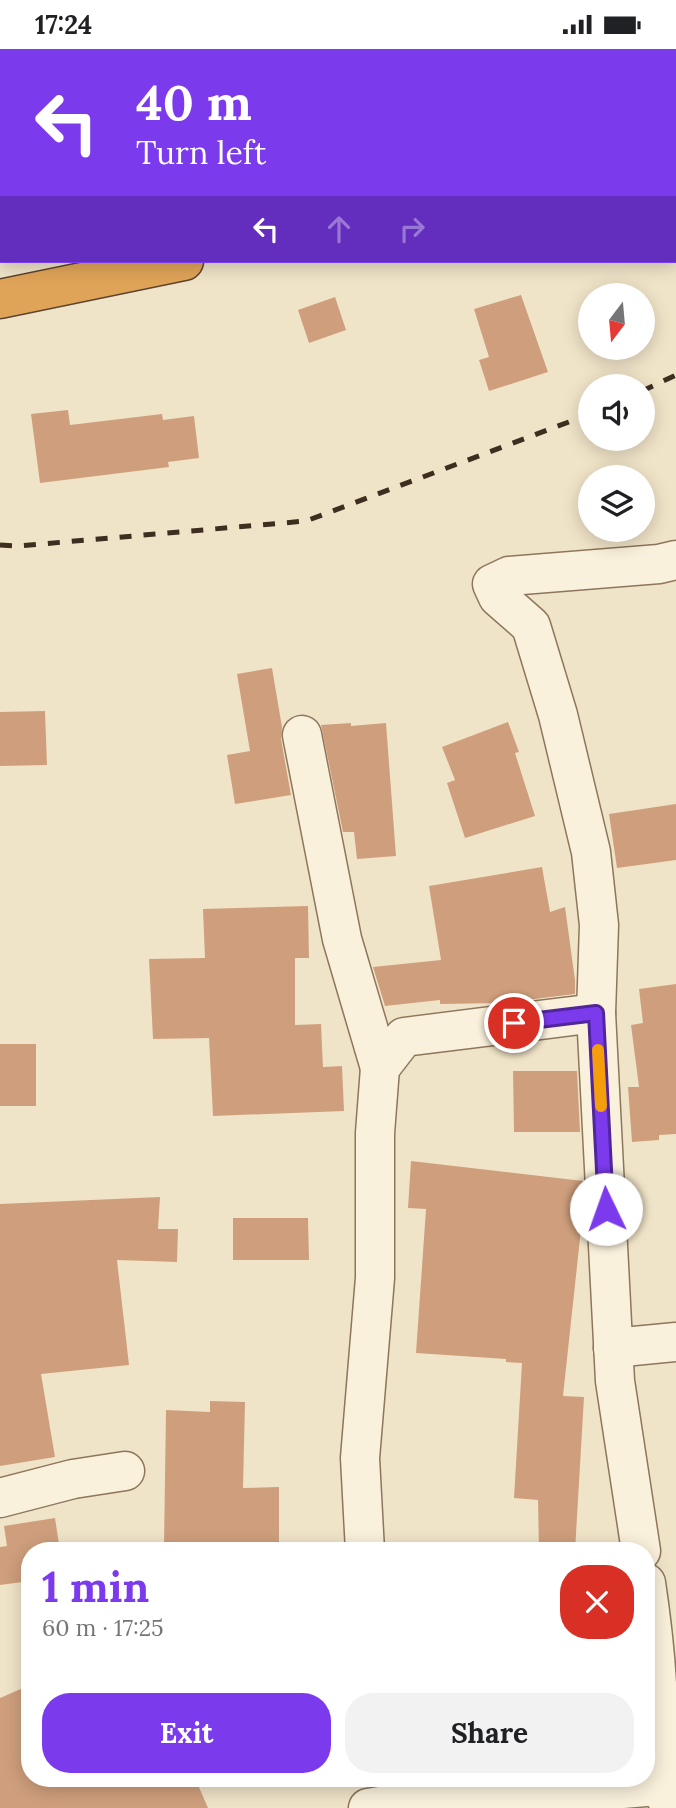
<!DOCTYPE html>
<meta charset="utf-8">
<style>
body{margin:0;font-family:Lora,serif;background:#f2f2f2;color:#202124;height:100vh;display:flex;flex-direction:column;font-size:26px;white-space:nowrap}
*{box-sizing:border-box;margin:0}
p{font-size:23px;color:#757577}
.icon{flex:none;width:38px;height:38px;fill:none;stroke:currentColor;stroke-width:2;stroke-linecap:round;stroke-linejoin:round}
.map{position:relative;flex:1;overflow:hidden}
.side{position:absolute;left:21px;top:1493px;width:634px;height:245px;display:flex;flex-direction:column;background:#fff;border-radius:28px;box-shadow:0 4px 18px #0003}
.side>*{flex:none}
.top-card{position:absolute;left:0px;top:0px;width:677px;height:214px;box-shadow:0 4px 18px #0003;background:#7c3aed;color:#fff;overflow:hidden}
.needle{width:46px;rotate:196deg}
.fabs{position:absolute;left:578px;top:234px;display:grid;gap:14px}
.fabs a{display:grid;place-items:center;width:77px;height:77px;border-radius:50%;background:#fff;box-shadow:0 4px 18px #0003;font-size:35px}
.pin{position:absolute;display:grid;place-items:center;width:60px;height:60px;color:#fff;margin:-30px;border:4px solid #fff;border-radius:50%;box-shadow:0 2px 7px #0007}
.me{position:absolute;width:77px;margin:-38px;rotate:357deg;stroke-linejoin:round;filter:drop-shadow(0 0 5px #0008)}
.turn{display:flex;align-items:center;gap:24px;height:147px;padding:0 21px;font-size:32px}
.turn .icon{width:91px;height:91px;stroke-width:2.5}
.turn b{display:block;font-size:49px;line-height:60px}
.lanes{display:flex;align-items:center;height:66px;padding:0 21px;background:#0003;justify-content:center;gap:35px;direction:ltr}
.lanes .off{opacity:.35}
.round{display:grid;place-items:center;flex:none;width:74px;height:74px;border-radius:28px;background:#f2f2f2}
.overview{display:flex;align-items:center;justify-content:space-between;height:119px;padding:0 21px}
h1{font-size:42px;font-weight:700;line-height:52px;color:#7c3aed}
.button{display:flex;gap:14px;margin-top:auto;padding:14px 21px}
.button a{flex:1;height:80px;border-radius:28px;background:#7c3aed;color:#fff;font-size:28px;font-weight:700;line-height:80px;text-align:center}
.button a+a{background:#f2f2f2;color:#202124}
.status{display:flex;justify-content:space-between;align-items:center;height:49px;padding:0 35px;background:#fff;direction:ltr}
.status svg{height:19px;fill:currentColor}
.map>svg:first-child{display:block}
.lines{fill:none;stroke-linecap:round;stroke-linejoin:round}
.stream{stroke:#6f938a;stroke-width:10}
.building{fill:#cf9f7d}
.minor-casing{stroke:#8d765c;stroke-width:41}
.highway-casing{stroke:#5b4430;stroke-width:41}
.minor{stroke:#faf1dc;stroke-width:38}
.highway{stroke:#e0a458;stroke-width:38}
.rail{stroke:#3d2e20;stroke-width:5;stroke-dasharray:12 12;stroke-linecap:butt}
.route-casing{stroke:#51269a;stroke-width:18}
.route{stroke:#7c3aed;stroke-width:12}
.slow{stroke:#f59e0b;stroke-width:12}
</style>
<div class="status"><b>17:24</b><svg viewBox="0 0 49 12"><path d="M0 12V9h3v3zM5 12V6h3v6zM10 12V3h3v9zM15 12V0h3v12zM26 1h20v11H26zM47 4h2v5h-2z"/></svg></div>
<div class="map">
<svg width="676" height="1759" viewBox="0 0 676 1759">
<rect width="100%" height="100%" fill="#f0e4c8"/>
<g class="lines">
<g class="stream">
<polyline points="200,2 212,0"/>
<polyline points="0,6 2,6"/>
</g>
</g>
<g class="building">
<polygon points="521,246 548,323 489,342 479,311 489,308 474,260"/>
<polygon points="335,248 346,281 309,294 298,261"/>
<polygon points="68,361 70,376 162,365 163,371 194,367 199,409 168,413 169,418 40,434 31,365"/>
<polygon points="272,619 282,678 281,690 291,746 235,755 227,706 250,702 237,625"/>
<polygon points="45,662 47,716 0,717 0,663"/>
<polygon points="508,673 519,703 515,704 535,767 465,789 447,734 455,731 442,698"/>
<polygon points="351,674 351,677 386,674 396,807 357,810 354,783 343,783 321,676"/>
<polygon points="676,755 676,811 617,819 609,765"/>
<polygon points="542,818 550,863 565,858 575,931 575,945 502,954 440,955 440,951 385,957 373,918 441,911 429,837"/>
<polygon points="308,857 309,909 295,909 295,976 321,975 323,1018 342,1017 344,1062 213,1067 209,989 153,990 149,910 205,909 203,860"/>
<polygon points="676,935 676,1085 659,1086 659,1091 632,1093 628,1038 639,1038 631,976 643,974 639,940"/>
<rect x="0" y="995" width="36" height="62"/>
<polygon points="513,1022 577,1022 580,1083 514,1083"/>
<polygon points="411,1112 583,1132 585,1171 582,1171 563,1347 584,1348 575,1502 539,1502 538,1451 514,1449 522,1314 506,1313 506,1310 416,1304 426,1160 408,1159"/>
<polygon points="160,1148 158,1180 178,1180 177,1213 117,1211 129,1316 41,1325 55,1408 0,1417 0,1155"/>
<polygon points="233,1169 308,1169 309,1211 233,1211"/>
<polygon points="210,1352 245,1353 243,1439 279,1438 279,1496 164,1497 166,1361 210,1363"/>
<polygon points="55,1469 60,1502 30,1502 30,1532 0,1536 0,1498 7,1497 4,1477"/>
<polygon points="30,1636 30,1729 195,1729 208,1759 0,1759 0,1649"/>
</g>
<g class="lines">
<defs>
<g id="minor">
<polyline points="495,2 495,0"/>
<polyline points="302,686 342,890 380,1019"/>
<polyline points="613,1299 676,1293"/>
<polyline points="0,1449 73,1430 125,1422"/>
<polyline points="365,1502 360,1409 375,1229 375,1084 380,1019 404,988 596,964"/>
<polyline points="641,1502 615,1332 596,964 599,876 591,803 558,666 531,577 498,548 492,535 509,527 659,515 676,511"/>
<path d="M646,1534C656,1600 662,1669 657,1737L674,1759"/>
<polyline points="368,1759 446,1746 555,1746 657,1737"/>
</g>
<polyline id="highway" points="0,250 184,212"/>
</defs>
<use href="#minor" class="minor-casing"/>
<use href="#highway" class="highway-casing"/>
<use href="#minor" class="minor"/>
<use href="#highway" class="highway"/>
<g class="rail">
<polyline points="642,342 676,326"/>
<polyline points="0,496 18,497 306,472 590,365"/>
</g>
</g>
<g class="lines">
<defs>
<polyline id="route" points="514,974 596,964 606,1160"/>
</defs>
<use href="#route" class="route-casing"/>
<use href="#route" class="route"/>
<polyline class="slow" points="598,1001 601,1057"/>
</g>
</svg>
<div class="fabs">
<a><svg class="needle" viewBox="-14 -14 28 28"><path d="M0-13l5 13h-10z" fill="#e53935"/><path d="M0 13l5-13h-10z" fill="#757577"/></svg></a>
<a><svg class="icon" aria-label="sound" viewBox="0 0 24 24"><path d="M4 9h4l5-4v14l-5-4H4zM17 9q2 3 0 6"/></svg></a>
<a><svg class="icon" aria-label="layers" viewBox="0 0 24 24"><path d="M12 4l9 5-9 5-9-5zM3 14l9 5 9-5"/></svg></a>
</div>
<div class="pin" style="left:514px;top:974px;background:#d93025"><svg class="icon" aria-label="arrive" viewBox="0 0 24 24"><path d="M6 21V4h12l-3 4 3 4H6"/></svg></div>
<svg class="me" style="left:606px;top:1160px" viewBox="-20 -20 40 40"><circle r="19" fill="#fff"/><path d="M0-13L10 11 0 6-10 11z" fill="#7c3aed"/></svg>
<div class="top-card">
<div class="turn"><svg class="icon" aria-label="left" viewBox="0 0 24 24"><path d="M17 20v-9H6M10 6l-5 5 5 5"/></svg><div><b>40 m</b>Turn left</div></div>
<div class="lanes"><svg class="icon" aria-label="left" viewBox="0 0 24 24"><path d="M17 20v-9H6M10 6l-5 5 5 5"/></svg><svg class="icon off" aria-label="ahead" viewBox="0 0 24 24"><path d="M12 20V5M6 11l6-6 6 6"/></svg><svg class="icon off" aria-label="right" viewBox="0 0 24 24"><path d="M7 20v-9h11M14 6l5 5-5 5"/></svg></div>
</div>
<section class="side">
<div class="overview"><div><h1>1 min</h1><p>60 m · 17:25</p></div><a class="round" style="background:#d93025;color:#fff"><svg class="icon" aria-label="close" viewBox="0 0 24 24"><path d="M6 6l12 12M18 6L6 18"/></svg></a></div>
<div class="button"><a>Exit</a><a>Share</a></div>
</section>
</div>
